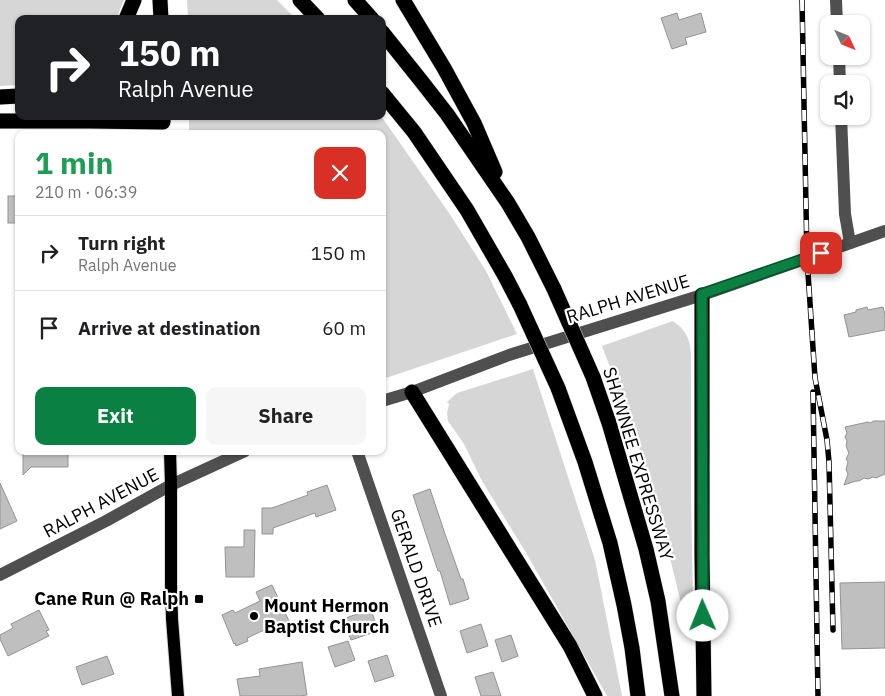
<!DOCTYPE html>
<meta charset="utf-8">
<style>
body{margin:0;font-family:"IBM Plex Sans",sans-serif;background:#f6f6f6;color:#202124;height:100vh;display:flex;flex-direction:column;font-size:19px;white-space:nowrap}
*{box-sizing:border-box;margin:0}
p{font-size:16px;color:#757577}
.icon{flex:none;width:28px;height:28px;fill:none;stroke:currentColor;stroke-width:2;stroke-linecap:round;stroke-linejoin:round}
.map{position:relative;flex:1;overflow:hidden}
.sheet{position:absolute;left:15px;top:130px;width:371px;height:325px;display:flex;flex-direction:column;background:#fff;border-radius:10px;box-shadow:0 1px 4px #0004}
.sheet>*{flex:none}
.hud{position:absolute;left:15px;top:15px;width:371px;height:105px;border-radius:10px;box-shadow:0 1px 4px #0004;background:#202124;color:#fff;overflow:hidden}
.needle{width:32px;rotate:133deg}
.tools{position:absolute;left:820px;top:15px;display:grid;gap:10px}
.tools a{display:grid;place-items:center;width:50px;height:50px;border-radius:10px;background:#fff;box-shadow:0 1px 4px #0004;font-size:25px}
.pin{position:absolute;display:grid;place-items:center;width:42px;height:42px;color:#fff;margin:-21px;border-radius:10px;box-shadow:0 2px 8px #0006}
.me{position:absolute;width:55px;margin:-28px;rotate:359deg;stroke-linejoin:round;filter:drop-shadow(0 0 4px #0008)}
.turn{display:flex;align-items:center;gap:18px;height:105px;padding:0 20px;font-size:22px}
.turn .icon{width:65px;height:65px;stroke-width:2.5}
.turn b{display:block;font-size:35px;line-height:42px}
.round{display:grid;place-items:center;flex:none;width:52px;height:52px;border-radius:10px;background:#f6f6f6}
.summary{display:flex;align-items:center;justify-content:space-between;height:85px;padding:0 20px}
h1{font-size:30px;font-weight:700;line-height:38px;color:#1e9e55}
.primary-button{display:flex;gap:10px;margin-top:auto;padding:10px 20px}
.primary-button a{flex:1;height:58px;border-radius:10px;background:#0b8043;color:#fff;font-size:20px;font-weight:700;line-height:58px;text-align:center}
.primary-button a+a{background:#f6f6f6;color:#202124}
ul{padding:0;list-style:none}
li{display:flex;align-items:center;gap:15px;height:75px;padding:0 20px;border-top:1px solid #e0e0e0}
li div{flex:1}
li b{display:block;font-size:19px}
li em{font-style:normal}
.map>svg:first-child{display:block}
.green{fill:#d6d6d6}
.building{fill:#bfbfbf;stroke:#939393}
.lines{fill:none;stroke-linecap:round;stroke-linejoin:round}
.major-casing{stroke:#dbdbdb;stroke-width:14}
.highway-casing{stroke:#dbdbdb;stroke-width:16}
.minor{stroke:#4f4f4f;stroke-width:12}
.major{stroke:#000;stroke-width:12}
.highway{stroke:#000;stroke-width:15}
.rail-casing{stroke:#000;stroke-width:5.5}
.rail{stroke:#fff;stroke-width:4;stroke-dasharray:11;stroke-linecap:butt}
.highway-bridge-casing{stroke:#dbdbdb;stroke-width:16;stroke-linecap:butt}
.highway-bridge{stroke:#000;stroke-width:15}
.route-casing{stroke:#07532c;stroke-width:12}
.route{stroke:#0b8043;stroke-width:9}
.poi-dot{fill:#000;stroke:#fff;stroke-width:2}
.labels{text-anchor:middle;stroke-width:4.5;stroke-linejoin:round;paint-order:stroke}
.street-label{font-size:18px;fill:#000;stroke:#fff}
.poi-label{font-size:18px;font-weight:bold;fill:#000;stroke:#fff;text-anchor:end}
</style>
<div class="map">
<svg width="885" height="696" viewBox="0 0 885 696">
<rect width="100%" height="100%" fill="#fff"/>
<g class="green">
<polygon points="0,0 124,0 116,19 19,19 19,85 0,86"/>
<polygon points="187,0 277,0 296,19 188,19"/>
<polygon points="189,116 381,116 449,213 486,271 517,334 383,379 382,134 189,134"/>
<path d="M673,321C686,330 690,339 691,354V498L693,599L682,607C674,576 667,544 659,513C644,456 623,401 602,346Z"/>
<polygon points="533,369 595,560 622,696 607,696 528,556 482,481 464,444 448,421 447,413 449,404 447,402 457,393"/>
</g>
<g class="building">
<polygon points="677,13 679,20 701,13 706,32 685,38 687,44 672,49 661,18"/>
<rect x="8" y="196" width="11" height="27"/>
<polygon points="867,307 868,310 883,307 885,314 885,330 849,337 844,315 856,312 856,310"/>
<polygon points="874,421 885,421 885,474 876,478 873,477 868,479 864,478 859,481 856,481 844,485 848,474 846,469 848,462 846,459 849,453 846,446 847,441 845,437 847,433 845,427 868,422 870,423"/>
<polygon points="23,451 68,451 68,467 31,467 23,475"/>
<polygon points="0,483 17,521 0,529"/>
<polygon points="327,485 336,510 316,517 315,513 273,528 273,534 262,534 262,508 272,508 308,495 307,492"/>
<polygon points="430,489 445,534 461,579 463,579 469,599 450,605 440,571 438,571 413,495"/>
<polygon points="244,530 255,530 254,577 226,577 225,547 244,547"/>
<polygon points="885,582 885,648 842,649 840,583"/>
<polygon points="272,585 289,621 276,627 275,625 247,638 248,641 236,646 235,643 234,644 222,615 233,610 235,613 260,601 256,592"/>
<polygon points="371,609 378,631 351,640 343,619"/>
<polygon points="39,610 49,630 46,631 49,636 8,656 0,639 0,635 13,628 11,624"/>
<polygon points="481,624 488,646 467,653 460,631"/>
<polygon points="511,635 518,656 502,662 495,640"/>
<polygon points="348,641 355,660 335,667 328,647"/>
<polygon points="387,655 394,676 375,682 368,661"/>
<polygon points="107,656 114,674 82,685 76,667"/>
<polygon points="302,662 307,695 299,696 240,696 237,679 260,676 259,669"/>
<polygon points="493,672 501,696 481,696 475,677"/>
</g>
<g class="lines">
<defs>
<polyline id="major" points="170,451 171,485 171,584 172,619 178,696"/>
<g id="highway">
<polyline points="160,0 161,19"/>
<polyline points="300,0 318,19"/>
<polyline points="355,0 372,19"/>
<polyline points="403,0 444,68 474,123 495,172"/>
<polyline points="126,19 134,0"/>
<polyline points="382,32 422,82 447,114 508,203 528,237 554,289"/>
<polyline points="382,93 414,132 467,210 505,276 520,305"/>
<polyline points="0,97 19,96"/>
<polyline points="0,121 90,121 163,122 163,116"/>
<polyline points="702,295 702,556 704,696"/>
<polyline points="593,377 609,423 646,549 658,601 672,696"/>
<polyline points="558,388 585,462 610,543 624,605 632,648 638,696"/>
<polyline points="412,392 570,646 595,696"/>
</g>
</defs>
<use href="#major" class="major-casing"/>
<use href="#highway" class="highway-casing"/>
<g class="minor">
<polyline points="836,0 837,24"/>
<polyline points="839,56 840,84"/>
<polyline points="841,116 845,214 850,243"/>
<polyline points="382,401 412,392 509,355 702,295 885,231"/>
<polyline points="357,451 441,696"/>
<polyline points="0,575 106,521 171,485 245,451"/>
</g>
<use href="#major" class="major"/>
<use href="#highway" class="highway"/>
<defs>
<g id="rail">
<polyline points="802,0 807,258 815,378 827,440 829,462 833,630"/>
<polyline points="813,392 818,696"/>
</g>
</defs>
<use href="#rail" class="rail-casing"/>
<use href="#rail" class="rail"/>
<defs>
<g id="highway-bridge">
<polyline points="554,289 593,377"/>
<polyline points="520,305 558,388"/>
</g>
</defs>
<use href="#highway-bridge" class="highway-bridge-casing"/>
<use href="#highway-bridge" class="highway-bridge"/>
</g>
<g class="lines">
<defs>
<polyline id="route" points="703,616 702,294 821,253"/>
</defs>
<use href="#route" class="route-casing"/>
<use href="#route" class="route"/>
</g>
<g class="poi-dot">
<rect x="194" y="594" width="10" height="10" rx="2.5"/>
<circle cx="254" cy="616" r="5"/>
</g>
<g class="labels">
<g class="street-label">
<text transform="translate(628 299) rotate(-17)" y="6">RALPH AVENUE</text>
<text transform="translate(638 464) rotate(73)" y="6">SHAWNEE EXPRESSWAY</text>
<text transform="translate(101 503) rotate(-28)" y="6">RALPH AVENUE</text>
<text transform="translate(416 568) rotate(71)" y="6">GERALD DRIVE</text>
</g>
<g class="poi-label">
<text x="189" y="605">Cane Run @ Ralph</text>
<text x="264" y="612" text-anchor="start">Mount Hermon<tspan x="264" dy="21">Baptist Church</tspan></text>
</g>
</g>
</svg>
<div class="tools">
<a><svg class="needle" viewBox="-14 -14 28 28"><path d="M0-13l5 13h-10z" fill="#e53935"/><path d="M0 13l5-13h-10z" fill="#757577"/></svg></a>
<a><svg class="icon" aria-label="sound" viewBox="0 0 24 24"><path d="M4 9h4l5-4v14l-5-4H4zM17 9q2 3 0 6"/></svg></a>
</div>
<div class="pin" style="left:821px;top:253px;background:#d93025"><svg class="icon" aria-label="arrive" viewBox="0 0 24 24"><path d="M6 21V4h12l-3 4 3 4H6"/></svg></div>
<svg class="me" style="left:703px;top:616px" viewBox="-20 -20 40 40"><circle r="19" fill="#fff"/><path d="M0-13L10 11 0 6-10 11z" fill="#0b8043"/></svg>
<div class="hud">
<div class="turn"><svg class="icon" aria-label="right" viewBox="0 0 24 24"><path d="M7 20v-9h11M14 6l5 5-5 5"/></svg><div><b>150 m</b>Ralph Avenue</div></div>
</div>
<section class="sheet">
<div class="summary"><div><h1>1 min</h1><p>210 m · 06:39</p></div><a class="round" style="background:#d93025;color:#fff"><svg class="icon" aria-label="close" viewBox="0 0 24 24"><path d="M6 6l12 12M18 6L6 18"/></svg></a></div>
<ul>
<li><svg class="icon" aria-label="right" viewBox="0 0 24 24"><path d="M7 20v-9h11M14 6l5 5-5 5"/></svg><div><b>Turn right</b><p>Ralph Avenue</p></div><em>150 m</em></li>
<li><svg class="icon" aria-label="arrive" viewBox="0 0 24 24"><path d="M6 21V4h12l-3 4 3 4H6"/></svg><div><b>Arrive at destination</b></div><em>60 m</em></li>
</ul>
<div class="primary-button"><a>Exit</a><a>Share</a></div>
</section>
</div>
